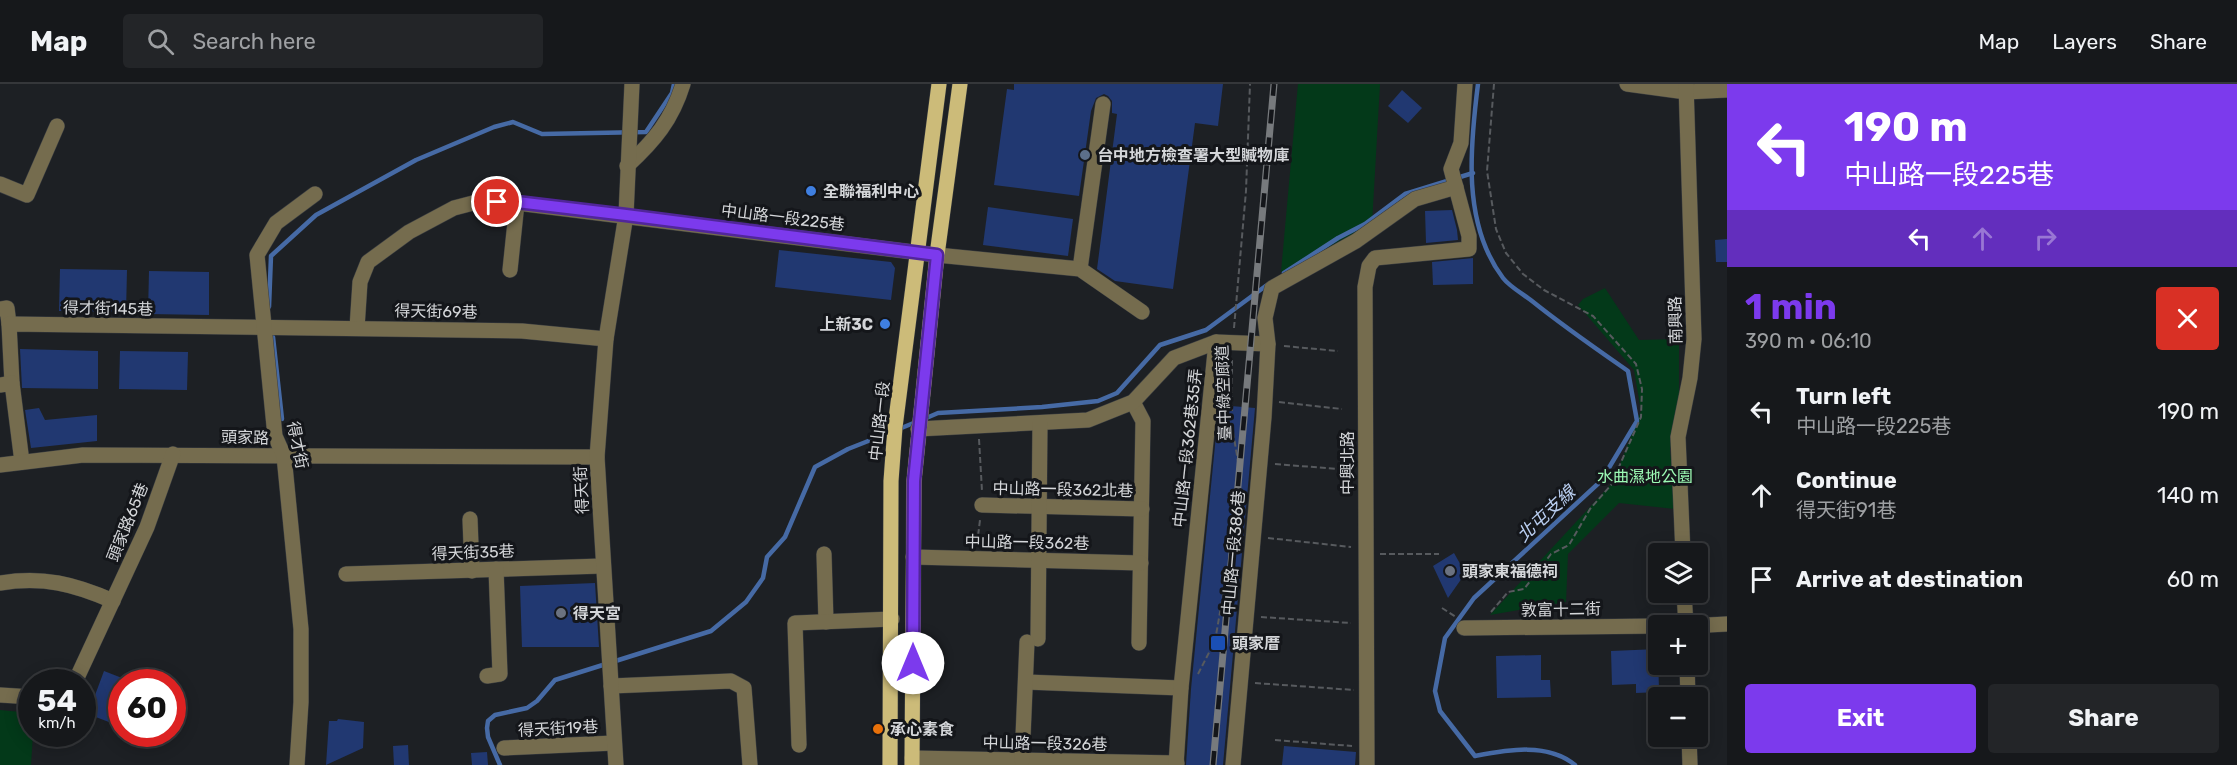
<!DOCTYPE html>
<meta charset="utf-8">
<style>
body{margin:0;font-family:Rubik,"Noto Sans TC",sans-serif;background:#232528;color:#f1f3f6;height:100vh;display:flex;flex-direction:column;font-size:22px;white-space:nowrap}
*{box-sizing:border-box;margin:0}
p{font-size:20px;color:#9ea0a3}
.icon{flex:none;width:33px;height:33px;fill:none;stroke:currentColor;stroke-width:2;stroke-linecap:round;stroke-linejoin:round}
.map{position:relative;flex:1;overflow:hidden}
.drawer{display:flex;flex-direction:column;background:#16181b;width:510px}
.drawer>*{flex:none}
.top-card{background:#7c3aed;color:#fff;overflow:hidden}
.fabs{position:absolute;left:1648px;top:459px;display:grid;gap:12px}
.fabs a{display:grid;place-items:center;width:60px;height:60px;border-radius:6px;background:#16181b;box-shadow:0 3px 15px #0003,0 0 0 2px #35373a;font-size:30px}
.speed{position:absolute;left:18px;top:585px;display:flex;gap:12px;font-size:30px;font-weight:700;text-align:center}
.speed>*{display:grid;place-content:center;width:78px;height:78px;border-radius:50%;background:#16181b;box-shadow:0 3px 15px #0003,0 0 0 2px #35373a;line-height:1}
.speed small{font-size:15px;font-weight:400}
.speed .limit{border:9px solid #d22;background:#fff;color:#111}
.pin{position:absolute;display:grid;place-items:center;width:51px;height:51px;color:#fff;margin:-26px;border:3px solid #fff;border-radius:50%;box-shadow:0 2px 6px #0007}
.me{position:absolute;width:66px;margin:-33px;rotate:0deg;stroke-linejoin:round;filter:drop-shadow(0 0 4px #0008)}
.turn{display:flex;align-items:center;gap:21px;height:126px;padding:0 18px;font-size:27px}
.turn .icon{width:78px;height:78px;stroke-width:2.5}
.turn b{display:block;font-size:42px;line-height:51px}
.lanes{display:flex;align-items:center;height:57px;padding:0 18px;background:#0003;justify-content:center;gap:30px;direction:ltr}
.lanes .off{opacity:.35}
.round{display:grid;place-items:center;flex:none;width:63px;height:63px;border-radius:6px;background:#232528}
.headline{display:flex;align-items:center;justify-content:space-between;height:102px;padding:0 18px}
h1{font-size:36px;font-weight:700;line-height:45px;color:#7c3aed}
.primary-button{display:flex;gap:12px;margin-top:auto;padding:12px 18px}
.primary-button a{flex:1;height:69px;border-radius:6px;background:#7c3aed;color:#fff;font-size:24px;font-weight:700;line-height:69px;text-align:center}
.primary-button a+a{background:#232528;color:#f1f3f6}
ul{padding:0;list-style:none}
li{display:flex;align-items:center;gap:18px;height:84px;padding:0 18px}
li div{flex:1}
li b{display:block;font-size:22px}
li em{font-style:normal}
header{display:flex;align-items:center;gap:36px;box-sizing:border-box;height:84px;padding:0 30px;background:#16181b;border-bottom:2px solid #35373a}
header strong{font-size:28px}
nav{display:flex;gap:33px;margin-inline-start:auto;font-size:21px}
.search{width:420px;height:54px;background:#232528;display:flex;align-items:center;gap:15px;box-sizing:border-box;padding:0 21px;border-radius:6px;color:#9ea0a3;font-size:22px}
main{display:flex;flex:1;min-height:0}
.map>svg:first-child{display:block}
.green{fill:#033919}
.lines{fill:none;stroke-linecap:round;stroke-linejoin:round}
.stream{stroke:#466aa5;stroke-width:4.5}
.building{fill:#213871}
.minor-casing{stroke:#3a3d41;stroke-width:16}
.major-casing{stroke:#3a3d41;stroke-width:16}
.path{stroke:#575a5e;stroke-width:2;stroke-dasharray:6 3;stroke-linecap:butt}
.minor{stroke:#756c4e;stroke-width:15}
.major{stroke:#ccbb79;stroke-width:15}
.rail-casing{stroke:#777a7d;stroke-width:7}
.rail{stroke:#14161a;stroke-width:4.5;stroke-dasharray:14;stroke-linecap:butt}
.route-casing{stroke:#51269a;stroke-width:15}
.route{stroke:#7c3aed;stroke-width:10}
.service-dot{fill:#5c6f8a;stroke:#14161a;stroke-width:2}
.shop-dot{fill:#3f7fe0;stroke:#14161a;stroke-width:2}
.worship-dot{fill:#6b7280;stroke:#14161a;stroke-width:2}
.transit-dot{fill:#1a4fb4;stroke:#14161a;stroke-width:2}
.food-dot{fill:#e8710a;stroke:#14161a;stroke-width:2}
.labels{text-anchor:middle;stroke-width:6;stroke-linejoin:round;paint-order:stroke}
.poi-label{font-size:16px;font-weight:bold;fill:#d4d6d9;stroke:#14161a;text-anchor:start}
.street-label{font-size:16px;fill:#d4d6d9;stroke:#14161a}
.park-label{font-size:16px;fill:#9dfbb5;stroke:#14161a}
.water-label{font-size:18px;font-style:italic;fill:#b9cef0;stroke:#14161a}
</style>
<header>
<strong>Map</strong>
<div class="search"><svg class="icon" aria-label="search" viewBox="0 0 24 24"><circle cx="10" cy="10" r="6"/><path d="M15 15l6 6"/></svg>Search here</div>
<nav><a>Map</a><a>Layers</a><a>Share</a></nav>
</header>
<main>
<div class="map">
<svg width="1727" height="681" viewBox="0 0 1727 681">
<rect width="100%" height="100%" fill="#1d2024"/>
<g class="green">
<polygon points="1298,0 1380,0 1372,140 1281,188"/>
<polygon points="1605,204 1639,256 1679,255 1679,337 1670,365 1675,425 1619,419 1568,470 1566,518 1490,531 1613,398 1641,327 1634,286 1578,221 1583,215"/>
<polygon points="0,626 31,629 32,650 33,650 31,681 0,681"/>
</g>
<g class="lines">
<g class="stream">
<path d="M1478,0C1470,63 1462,140 1503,194C1510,203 1523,210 1532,217C1563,242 1595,264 1628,287L1637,337L1601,397L1474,514L1445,554L1435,607L1440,627L1475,672C1507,666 1548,658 1575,681"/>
<polyline points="1284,189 1338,154 1365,140 1405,110 1473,89"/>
<polyline points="269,223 271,172 316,131 416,76 494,43 513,38 542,50 646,48 672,9 674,0"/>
<polyline points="273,253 282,335"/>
<polyline points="924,335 938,329 1042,323 1098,317 1117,309 1160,261 1206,246 1267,201"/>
<polyline points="899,345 916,338"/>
<polyline points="500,681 488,653 487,644 488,637 495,631 527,624 537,617 555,596 711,547 746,518 763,494 767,473 785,453 815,383 848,365 891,348"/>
</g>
</g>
<g class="building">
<polygon points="1014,0 1223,0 1218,42 1195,39 1173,205 1115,197 1097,185 1117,30 1112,29 1112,17 1108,12 1104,10 1096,14 1091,27 1079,112 994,101 1007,5 1014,6"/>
<polygon points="1402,6 1422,24 1408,39 1388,22"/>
<polygon points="988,123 1073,135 1068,172 983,161"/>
<polygon points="1452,126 1457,146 1458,156 1426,159 1425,127"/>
<polygon points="1727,155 1727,178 1716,178 1715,156"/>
<polygon points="779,166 891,178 895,184 891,216 775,203"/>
<polygon points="1473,174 1473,200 1433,201 1432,178"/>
<polygon points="60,185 127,186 126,228 59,227"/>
<polygon points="149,187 209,188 209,231 148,230"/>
<polygon points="20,265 98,267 98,305 22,304"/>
<polygon points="120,267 188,268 187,306 119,305"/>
<polygon points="1219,321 1255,324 1223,681 1186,681 1191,605"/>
<polygon points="39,324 45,336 97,331 97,357 31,364 25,326"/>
<polygon points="1454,469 1467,492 1462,494 1448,514 1433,482"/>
<polygon points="595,499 599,563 522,563 520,502"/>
<polygon points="1658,565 1659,608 1636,609 1636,600 1612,601 1611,567"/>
<polygon points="1541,571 1541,596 1550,596 1551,613 1497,614 1496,572"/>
<polygon points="104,587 122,594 122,627 119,626 114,640 88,630"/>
<polygon points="338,635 364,638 363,664 326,681 329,637 337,637"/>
<polygon points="408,661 409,681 394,681 393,662"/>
<polygon points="1284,662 1356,668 1355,681 1282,681"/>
<polygon points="487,668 488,681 472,681 471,669"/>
</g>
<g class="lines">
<defs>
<g id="minor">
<polyline points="1627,0 1686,8 1727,6"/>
<path d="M627,82C654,57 672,36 683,0"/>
<polyline points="0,100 27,111 57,42"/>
<polyline points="1080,185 1103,20"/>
<polyline points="510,186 517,119"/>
<polyline points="0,225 7,224 9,240"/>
<polyline points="357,244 360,198 368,178 409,148 454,124 477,118 517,119 937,171 1080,185 1142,228"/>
<polyline points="12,299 9,240 522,247 606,255"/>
<polyline points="0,301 12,299 22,378"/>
<polyline points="1133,318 1143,337 1139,559"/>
<polyline points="918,345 1088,336 1133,318 1174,274 1216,258 1268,260"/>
<polyline points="0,381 83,371 597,373"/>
<polyline points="982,421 1142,425"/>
<polyline points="470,435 472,487"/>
<polyline points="824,470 826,538"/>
<polyline points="1683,470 1678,353 1690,294 1694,255 1686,0"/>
<polyline points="913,473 1141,479"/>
<polyline points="346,490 602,482"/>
<path d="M0,499C43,492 74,500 113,517"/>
<polyline points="1684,508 1686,542"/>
<polyline points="1689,542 1727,540"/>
<polyline points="1464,544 1659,542"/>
<polyline points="1038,555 1040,339"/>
<polyline points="1687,580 1688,614"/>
<polyline points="487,592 500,590 496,485"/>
<polyline points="75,598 147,443 173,370"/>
<polyline points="1026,598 1181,604"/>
<polyline points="611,602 731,597 744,604 750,681"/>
<polyline points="0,611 32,613"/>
<polyline points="1689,652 1690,681"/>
<polyline points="799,661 795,539 892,535"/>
<polyline points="504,664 614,659"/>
<polyline points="912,674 1177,679"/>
<polyline points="1022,676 1027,558"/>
<polyline points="297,681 301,618 301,545 284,372 275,352 257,171 276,139 315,110"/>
<polyline points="616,681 597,373 606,255 626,131 632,0"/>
<polyline points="1176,681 1181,604 1216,258"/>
<polyline points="1233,681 1264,333 1268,260 1265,234 1272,204 1356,157 1415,115 1456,103"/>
<polyline points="1367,681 1365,203 1369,182 1375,174 1469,165 1469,152 1451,85 1461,59 1465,0"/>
</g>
<g id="major">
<polyline points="890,681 891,397 895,343 939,0"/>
<polyline points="912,681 914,397 937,171 960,0"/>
</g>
</defs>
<use href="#minor" class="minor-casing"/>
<use href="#major" class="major-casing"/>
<g class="path">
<polyline points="1234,244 1246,107 1250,0"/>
<polyline points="1284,262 1338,267"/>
<polyline points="1279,318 1342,325"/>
<polyline points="979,355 982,407"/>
<polyline points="1275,380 1338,385"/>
<polyline points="1268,454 1351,463"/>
<polyline points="977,460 980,436"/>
<polyline points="1380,470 1439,470"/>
<polyline points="1442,524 1456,533"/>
<polyline points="1491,528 1508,508 1524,505 1551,470 1569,461 1590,425 1611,401 1641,333 1642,305 1636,280 1593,232 1544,206 1523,190 1506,169 1496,145 1487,87 1494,0"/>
<polyline points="1261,533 1351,539"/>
<polyline points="1198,590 1215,557 1223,511 1234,463 1240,389 1232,342 1232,273"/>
<polyline points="1255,599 1354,606"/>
<polyline points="1275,656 1352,662"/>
</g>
<use href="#minor" class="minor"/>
<use href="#major" class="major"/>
<defs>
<polyline id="rail" points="1213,681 1274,0"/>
</defs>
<use href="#rail" class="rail-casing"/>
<use href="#rail" class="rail"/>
</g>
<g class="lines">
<defs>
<polyline id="route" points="497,118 517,118 626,131 937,171 914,397 913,579"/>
</defs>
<use href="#route" class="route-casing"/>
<use href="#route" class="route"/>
</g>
<circle class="service-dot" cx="1085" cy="71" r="6"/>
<g class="shop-dot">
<circle cx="811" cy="107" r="6"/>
<circle cx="885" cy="240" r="6"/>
</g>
<g class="worship-dot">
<circle cx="1450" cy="487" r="6"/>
<circle cx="561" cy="529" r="6"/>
</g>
<rect class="transit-dot" x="1210" y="551" width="16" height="16" rx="3"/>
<circle class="food-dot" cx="878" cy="645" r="6"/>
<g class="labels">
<g class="poi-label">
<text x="1097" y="77">台中地方檢查署大型贓物庫</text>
<text x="823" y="113">全聯福利中心</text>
<text x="873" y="246" text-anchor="end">上新3C</text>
<text x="1462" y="493">頭家東福德祠</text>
<text x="573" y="535">得天宮</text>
<text x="1232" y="565">頭家厝</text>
<text x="890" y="651">承心素食</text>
</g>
<g class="street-label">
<text transform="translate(783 133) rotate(7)" y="6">中山路一段225巷</text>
<text transform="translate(108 224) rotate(1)" y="6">得才街145巷</text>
<text transform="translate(436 227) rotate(1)" y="6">得天街69巷</text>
<text transform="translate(1675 236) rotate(-91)" y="6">南興路</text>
<text transform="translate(1223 309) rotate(-92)" y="6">臺中綠空廊道</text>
<text transform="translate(879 337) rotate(-84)" y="6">中山路一段</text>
<text transform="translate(245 353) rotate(1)" y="6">頭家路</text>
<text transform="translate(298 361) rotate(78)" y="6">得才街</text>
<text transform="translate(1187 364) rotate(-84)" y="6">中山路一段362巷35弄</text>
<text transform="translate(1347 379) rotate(-90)" y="6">中興北路</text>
<text transform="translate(1063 405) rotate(1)" y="6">中山路一段362北巷</text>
<text transform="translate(581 406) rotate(-93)" y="6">得天街</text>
<text transform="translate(127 438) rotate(-68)" y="6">頭家路65巷</text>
<text transform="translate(1027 458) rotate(1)" y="6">中山路一段362巷</text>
<text transform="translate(473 468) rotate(-2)" y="6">得天街35巷</text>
<text transform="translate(1233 469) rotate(-85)" y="6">中山路一段386巷</text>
<text transform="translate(1561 525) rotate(-1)" y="6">敦富十二街</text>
<text transform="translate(558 644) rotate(-3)" y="6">得天街19巷</text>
<text transform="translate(1045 659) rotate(1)" y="6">中山路一段326巷</text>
</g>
<g class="park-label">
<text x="1645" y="398">水曲濕地公園</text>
</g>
<g class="water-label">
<text transform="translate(1546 430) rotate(-43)" y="6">北屯支線</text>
</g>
</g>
</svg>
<div class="fabs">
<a><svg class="icon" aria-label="layers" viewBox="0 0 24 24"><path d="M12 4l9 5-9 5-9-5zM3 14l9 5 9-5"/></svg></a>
<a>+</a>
<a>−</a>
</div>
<div class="speed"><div>54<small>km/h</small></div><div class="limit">60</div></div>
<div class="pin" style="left:497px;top:118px;background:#d93025"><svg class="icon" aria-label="arrive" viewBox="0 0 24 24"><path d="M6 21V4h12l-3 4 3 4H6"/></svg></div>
<svg class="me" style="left:913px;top:579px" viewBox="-20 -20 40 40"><circle r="19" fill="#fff"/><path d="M0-13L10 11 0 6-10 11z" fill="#7c3aed"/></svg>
</div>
<section class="drawer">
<div class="top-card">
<div class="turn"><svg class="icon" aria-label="left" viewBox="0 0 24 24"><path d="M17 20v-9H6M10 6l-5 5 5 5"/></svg><div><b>190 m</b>中山路一段225巷</div></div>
<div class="lanes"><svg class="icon" aria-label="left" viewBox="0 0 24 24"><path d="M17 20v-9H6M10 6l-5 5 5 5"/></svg><svg class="icon off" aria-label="ahead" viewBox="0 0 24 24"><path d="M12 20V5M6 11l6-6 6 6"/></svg><svg class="icon off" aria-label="right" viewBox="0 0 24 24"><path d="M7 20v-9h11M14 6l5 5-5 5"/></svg></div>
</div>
<div class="headline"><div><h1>1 min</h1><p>390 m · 06:10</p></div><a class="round" style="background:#d93025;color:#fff"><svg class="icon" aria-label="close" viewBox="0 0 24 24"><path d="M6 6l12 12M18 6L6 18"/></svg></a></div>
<ul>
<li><svg class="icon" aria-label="left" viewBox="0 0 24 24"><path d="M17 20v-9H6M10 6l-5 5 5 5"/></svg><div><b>Turn left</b><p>中山路一段225巷</p></div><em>190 m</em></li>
<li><svg class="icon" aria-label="ahead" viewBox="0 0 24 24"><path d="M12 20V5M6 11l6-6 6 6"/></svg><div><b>Continue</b><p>得天街91巷</p></div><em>140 m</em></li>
<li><svg class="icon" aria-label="arrive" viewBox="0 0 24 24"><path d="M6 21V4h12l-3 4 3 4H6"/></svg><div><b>Arrive at destination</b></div><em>60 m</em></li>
</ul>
<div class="primary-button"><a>Exit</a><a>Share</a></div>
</section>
</main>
